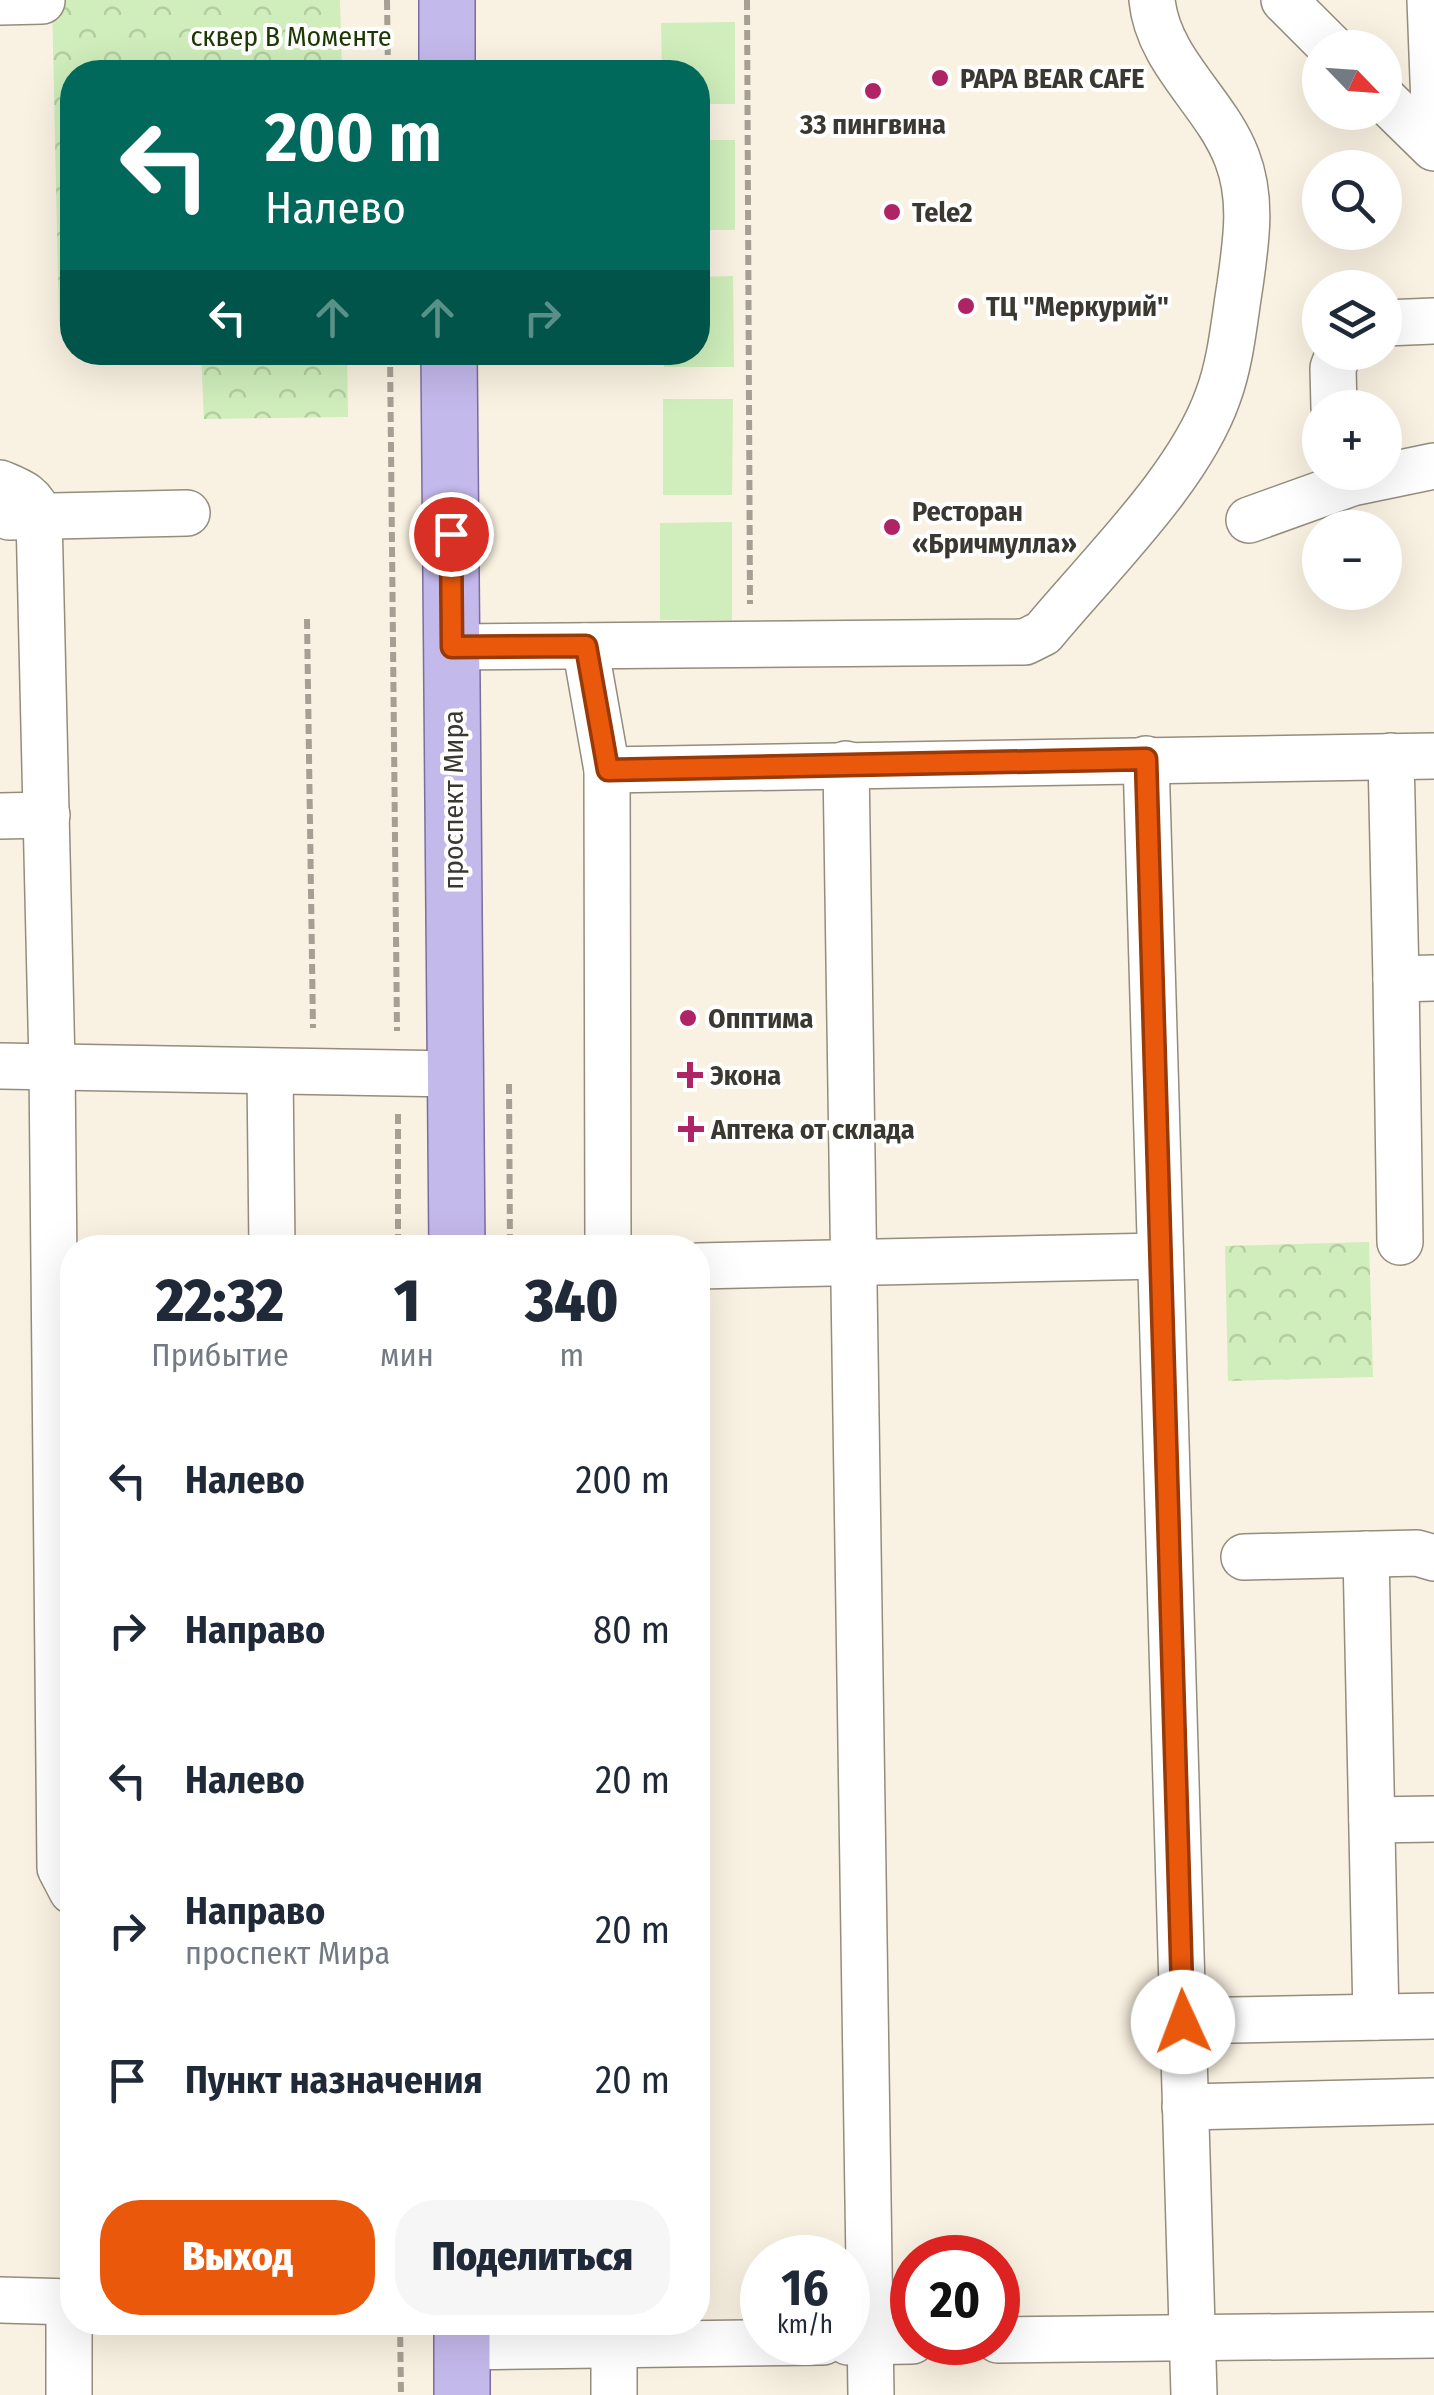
<!DOCTYPE html>
<html lang="ru">
<meta charset="utf-8">
<style>
body{margin:0;font-family:"Fira Sans Condensed",sans-serif;background:#f6f6f7;color:#1f2937;height:100vh;display:flex;flex-direction:column;font-size:38px;white-space:nowrap}
*{box-sizing:border-box;margin:0}
p{font-size:32px;color:#747a83}
.icon{flex:none;width:55px;height:55px;fill:none;stroke:currentColor;stroke-width:2;stroke-linecap:round;stroke-linejoin:round}
.map{position:relative;flex:1;overflow:hidden}
.panel{position:absolute;left:60px;top:1235px;width:650px;height:1100px;display:flex;flex-direction:column;background:#fff;border-radius:40px;box-shadow:0 10px 40px #0002}
.panel>*{flex:none}
.banner{position:absolute;left:60px;top:60px;width:650px;height:305px;border-radius:40px;box-shadow:0 10px 40px #0002;background:#00695c;color:#fff;overflow:hidden}
.needle{width:65px;rotate:115deg}
.tools{position:absolute;left:1302px;top:30px;display:grid;gap:20px}
.tools a{display:grid;place-items:center;width:100px;height:100px;border-radius:50%;background:#fff;box-shadow:0 10px 40px #0002;font-size:50px}
.speed{position:absolute;left:740px;top:2235px;display:flex;gap:20px;font-size:50px;font-weight:700;text-align:center}
.speed>*{display:grid;place-content:center;width:130px;height:130px;border-radius:50%;background:#fff;box-shadow:0 10px 40px #0002;line-height:1}
.speed small{font-size:25px;font-weight:400}
.speed .limit{border:15px solid #d22;background:#fff;color:#111}
.pin{position:absolute;display:grid;place-items:center;width:85px;height:85px;color:#fff;margin:-42px;border:5px solid #fff;border-radius:50%;box-shadow:0 2px 10px #0007}
.me{position:absolute;width:110px;margin:-55px;rotate:358deg;stroke-linejoin:round;filter:drop-shadow(0 0 8px #0008)}
.turn{display:flex;align-items:center;gap:35px;height:210px;padding:0 40px;font-size:45px}
.turn .icon{width:130px;height:130px;stroke-width:2.5}
.turn b{display:block;font-size:70px;line-height:85px}
.lanes{display:flex;align-items:center;height:95px;padding:0 40px;background:#0003;justify-content:center;gap:50px;direction:ltr}
.lanes .off{opacity:.35}
.eta{display:flex;justify-content:space-evenly;align-items:center;height:170px;text-align:center}
.eta b{font-size:60px;font-weight:800;line-height:70px}
.button{display:flex;gap:20px;margin-top:auto;padding:20px 40px}
.button a{flex:1;height:115px;border-radius:40px;background:#ea580c;color:#fff;font-size:40px;font-weight:800;line-height:115px;text-align:center}
.button a+a{background:#f6f6f7;color:#1f2937}
ul{padding:0;list-style:none}
li{display:flex;align-items:center;gap:30px;height:150px;padding:0 40px}
li div{flex:1}
li b{display:block;font-size:38px}
li em{font-style:normal}
.map>svg:first-child{display:block}
.grass{fill:#cfeebb}
.park{fill:url(#park-crowns)}
.lines{fill:none;stroke-linecap:round;stroke-linejoin:round}
.minor-casing{stroke:#948d7e;stroke-width:48}
.major-casing{stroke:#7a6da1;stroke-width:58}
.path{stroke:#a6a094;stroke-width:6;stroke-dasharray:10 5;stroke-linecap:butt}
.minor{stroke:#fff;stroke-width:45}
.major{stroke:#c4b9eb;stroke-width:55}
.route-casing{stroke:#983908;stroke-width:25}
.route{stroke:#ea580c;stroke-width:18}
.poi-dot{fill:#ae2464;stroke:#fff;stroke-width:4}
.labels{text-anchor:middle;stroke-width:8;stroke-linejoin:round;paint-order:stroke}
.park-label{font-size:28px;fill:#1e3804;stroke:#fff}
.poi-label{font-size:28px;font-weight:bold;fill:#3b3831;stroke:#fff;text-anchor:start}
.street-label{font-size:28px;fill:#3b3831;stroke:#fff}
</style>
<div class="map">
<svg width="1434" height="2395" viewBox="0 0 1434 2395">
<defs>
<pattern id="park-crowns" width="20" height="18" patternUnits="userSpaceOnUse" patternTransform="scale(2.5)"><rect width="20" height="18" fill="#cfeebb"/><path d="M2 6a3 3 0 1 1 6 0M12 15a3 3 0 1 1 6 0" fill="none" stroke="#b3cda1"/></pattern>
</defs>
<rect width="100%" height="100%" fill="#f9f1e1"/>
<g class="grass">
<polygon points="735,22 735,104 698,104 698,72 662,72 661,23"/>
<rect x="698" y="140" width="37" height="90"/>
<polygon points="733,276 734,367 664,367 664,353 698,352 698,277"/>
<polygon points="663,399 733,399 732,495 663,495"/>
<polygon points="732,522 732,620 660,620 660,523"/>
</g>
<g class="park">
<polygon points="52,0 340,0 342,72 72,72 72,322 59,322"/>
<polygon points="201,353 347,353 348,417 204,419"/>
<polygon points="1369,1242 1373,1377 1228,1381 1225,1246"/>
</g>
<g class="lines">
<defs>
<g id="minor">
<polyline points="1284,0 1332,48"/>
<polyline points="1430,0 1434,106"/>
<polyline points="0,2 42,1"/>
<polyline points="1385,100 1434,148"/>
<polyline points="1385,323 1434,321"/>
<polyline points="1334,408 1333,368 1339,352"/>
<path d="M0,483C19,491 33,495 39,516L52,1065L60,1868L72,1891"/>
<polyline points="9,517 187,513"/>
<polyline points="1249,520 1352,483 1434,466"/>
<polyline points="585,646 607,770 608,1248"/>
<path d="M452,647L1025,642L1043,633C1099,565 1189,479 1218,396C1231,361 1234,322 1240,285C1246,242 1253,199 1237,158C1216,102 1158,62 1152,0"/>
<polyline points="1391,756 1396,979 1434,978"/>
<polyline points="1146,759 1183,2021"/>
<polyline points="846,764 871,2395"/>
<polyline points="607,770 1434,756"/>
<polyline points="0,816 47,815"/>
<polyline points="1396,979 1400,1242"/>
<polyline points="0,1066 455,1074"/>
<polyline points="270,1072 272,1248"/>
<polyline points="698,1266 1160,1256"/>
<polyline points="1366,1554 1376,2017"/>
<polyline points="1244,1557 1417,1553 1434,1558"/>
<polyline points="1372,1820 1434,1819"/>
<polyline points="1185,2107 1434,2101"/>
<polyline points="0,2300 72,2302"/>
<polyline points="998,2340 1434,2335"/>
<polyline points="848,2342 912,2341"/>
<polyline points="462,2347 823,2342"/>
<polyline points="69,2395 69,2302"/>
<polyline points="614,2395 614,2322"/>
<polyline points="1194,2395 1183,2021 1434,2016"/>
</g>
<g id="major">
<polyline points="447,0 447,72"/>
<polyline points="449,352 457,1248"/>
<polyline points="462,2322 462,2395"/>
</g>
</defs>
<use href="#minor" class="minor-casing"/>
<use href="#major" class="major-casing"/>
<g class="path">
<polyline points="387,0 388,72"/>
<polyline points="747,0 750,604"/>
<polyline points="390,352 397,1031"/>
<polyline points="307,619 313,1028"/>
<polyline points="509,1084 510,1248"/>
<polyline points="398,1114 398,1248"/>
<polyline points="400,2322 401,2395"/>
</g>
<use href="#minor" class="minor"/>
<use href="#major" class="major"/>
</g>
<g class="lines">
<defs>
<polyline id="route" points="451,534 452,647 586,646 608,770 1146,759 1183,2022"/>
</defs>
<use href="#route" class="route-casing"/>
<use href="#route" class="route"/>
</g>
<g class="poi-dot">
<circle cx="940" cy="78" r="10"/>
<circle cx="873" cy="91" r="10"/>
<circle cx="892" cy="212" r="10"/>
<circle cx="966" cy="306" r="10"/>
<circle cx="892" cy="527" r="10"/>
<circle cx="688" cy="1018" r="10"/>
<path d="M685 1060h10v10h10v10h-10v10h-10v-10h-10v-10h10z"/>
<path d="M686 1114h10v10h10v10h-10v10h-10v-10h-10v-10h10z"/>
</g>
<g class="labels">
<g class="park-label">
<text x="291" y="46">сквер В Моменте</text>
</g>
<g class="poi-label">
<text x="960" y="88">PAPA BEAR CAFE</text>
<text x="873" y="134" text-anchor="middle">33 пингвина</text>
<text x="912" y="222">Tele2</text>
<text x="986" y="316">ТЦ "Меркурий"</text>
<text x="912" y="521">Ресторан<tspan x="912" dy="32">«Бричмулла»</tspan></text>
<text x="708" y="1028">Опптима</text>
<text x="710" y="1085">Экона</text>
<text x="711" y="1139">Аптека от склада</text>
</g>
<g class="street-label">
<text transform="translate(453 800) rotate(-90)" y="10">проспект Мира</text>
</g>
</g>
</svg>
<div class="tools">
<a><svg class="needle" viewBox="-14 -14 28 28"><path d="M0-13l5 13h-10z" fill="#e53935"/><path d="M0 13l5-13h-10z" fill="#747a83"/></svg></a>
<a><svg class="icon" aria-label="search" viewBox="0 0 24 24"><circle cx="10" cy="10" r="6"/><path d="M15 15l6 6"/></svg></a>
<a><svg class="icon" aria-label="layers" viewBox="0 0 24 24"><path d="M12 4l9 5-9 5-9-5zM3 14l9 5 9-5"/></svg></a>
<a>+</a>
<a>−</a>
</div>
<div class="speed"><div>16<small>km/h</small></div><div class="limit">20</div></div>
<div class="pin" style="left:451px;top:534px;background:#d93025"><svg class="icon" aria-label="arrive" viewBox="0 0 24 24"><path d="M6 21V4h12l-3 4 3 4H6"/></svg></div>
<svg class="me" style="left:1183px;top:2022px" viewBox="-20 -20 40 40"><circle r="19" fill="#fff"/><path d="M0-13L10 11 0 6-10 11z" fill="#ea580c"/></svg>
<div class="banner">
<div class="turn"><svg class="icon" aria-label="left" viewBox="0 0 24 24"><path d="M17 20v-9H6M10 6l-5 5 5 5"/></svg><div><b>200 m</b>Налево</div></div>
<div class="lanes"><svg class="icon" aria-label="left" viewBox="0 0 24 24"><path d="M17 20v-9H6M10 6l-5 5 5 5"/></svg><svg class="icon off" aria-label="ahead" viewBox="0 0 24 24"><path d="M12 20V5M6 11l6-6 6 6"/></svg><svg class="icon off" aria-label="ahead" viewBox="0 0 24 24"><path d="M12 20V5M6 11l6-6 6 6"/></svg><svg class="icon off" aria-label="right" viewBox="0 0 24 24"><path d="M7 20v-9h11M14 6l5 5-5 5"/></svg></div>
</div>
<section class="panel">
<div class="eta">
<div><b>22:32</b><p>Прибытие</p></div>
<div><b>1</b><p>мин</p></div>
<div><b>340</b><p>m</p></div>
</div>
<ul>
<li><svg class="icon" aria-label="left" viewBox="0 0 24 24"><path d="M17 20v-9H6M10 6l-5 5 5 5"/></svg><div><b>Налево</b></div><em>200 m</em></li>
<li><svg class="icon" aria-label="right" viewBox="0 0 24 24"><path d="M7 20v-9h11M14 6l5 5-5 5"/></svg><div><b>Направо</b></div><em>80 m</em></li>
<li><svg class="icon" aria-label="left" viewBox="0 0 24 24"><path d="M17 20v-9H6M10 6l-5 5 5 5"/></svg><div><b>Налево</b></div><em>20 m</em></li>
<li><svg class="icon" aria-label="right" viewBox="0 0 24 24"><path d="M7 20v-9h11M14 6l5 5-5 5"/></svg><div><b>Направо</b><p>проспект Мира</p></div><em>20 m</em></li>
<li><svg class="icon" aria-label="arrive" viewBox="0 0 24 24"><path d="M6 21V4h12l-3 4 3 4H6"/></svg><div><b>Пункт назначения</b></div><em>20 m</em></li>
</ul>
<div class="button"><a>Выход</a><a>Поделиться</a></div>
</section>
</div>
